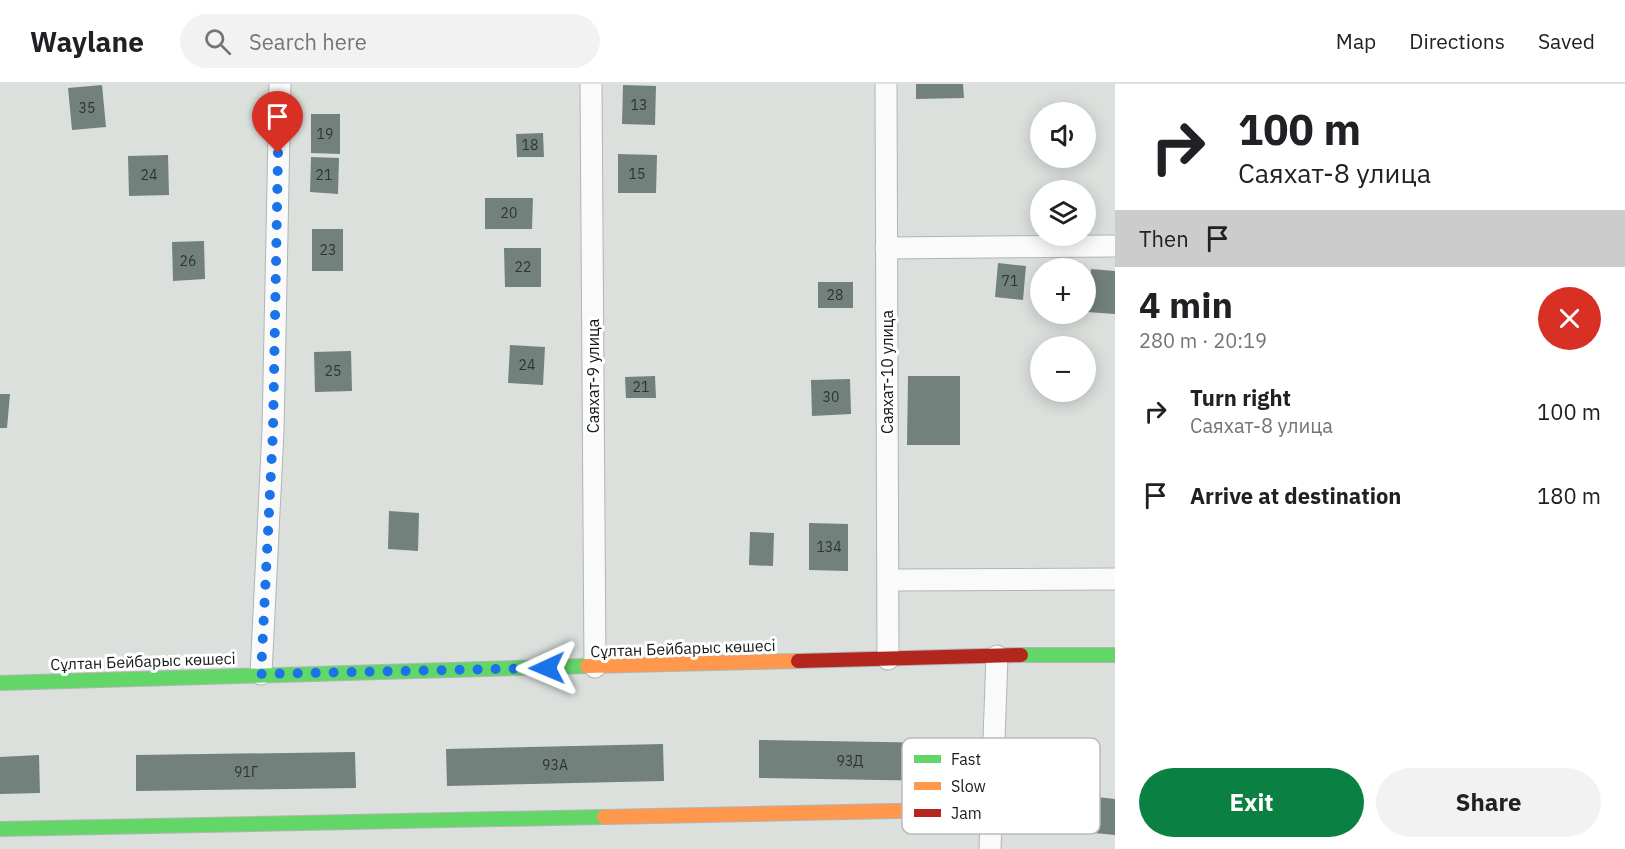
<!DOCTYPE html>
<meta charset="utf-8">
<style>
body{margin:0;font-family:"IBM Plex Sans",sans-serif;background:#f2f2f2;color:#202124;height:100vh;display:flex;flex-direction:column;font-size:22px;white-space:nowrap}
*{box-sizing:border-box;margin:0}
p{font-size:20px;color:#757577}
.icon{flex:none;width:33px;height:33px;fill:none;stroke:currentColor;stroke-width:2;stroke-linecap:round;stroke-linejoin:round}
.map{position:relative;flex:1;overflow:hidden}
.side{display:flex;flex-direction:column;background:#fff;width:510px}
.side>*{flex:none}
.hud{background:#fff;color:#202124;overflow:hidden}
.buttons{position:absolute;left:1030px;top:18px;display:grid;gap:12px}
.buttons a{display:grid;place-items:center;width:66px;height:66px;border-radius:50%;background:#fff;box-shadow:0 3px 15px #0003;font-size:30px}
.pin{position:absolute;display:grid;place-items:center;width:51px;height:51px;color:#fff;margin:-62px -26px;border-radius:50% 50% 50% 0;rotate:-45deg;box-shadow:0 0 6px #0007}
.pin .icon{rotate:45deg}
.me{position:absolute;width:66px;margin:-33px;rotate:269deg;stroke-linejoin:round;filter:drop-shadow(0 0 4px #0008)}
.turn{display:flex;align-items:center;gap:21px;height:126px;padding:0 24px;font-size:27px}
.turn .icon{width:78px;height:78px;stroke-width:2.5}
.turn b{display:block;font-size:42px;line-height:51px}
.then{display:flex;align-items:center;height:57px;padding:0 24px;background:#0003;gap:12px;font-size:22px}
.round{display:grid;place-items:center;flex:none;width:63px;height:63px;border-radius:32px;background:#f2f2f2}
.headline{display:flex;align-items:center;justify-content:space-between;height:102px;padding:0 24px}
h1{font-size:36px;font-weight:700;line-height:45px}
.cta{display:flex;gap:12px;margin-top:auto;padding:12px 24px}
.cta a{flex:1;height:69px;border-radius:36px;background:#0b8043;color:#fff;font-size:24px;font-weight:700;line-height:69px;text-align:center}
.cta a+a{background:#f2f2f2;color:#202124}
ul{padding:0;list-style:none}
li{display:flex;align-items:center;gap:18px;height:84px;padding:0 24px}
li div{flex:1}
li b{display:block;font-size:22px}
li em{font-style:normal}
header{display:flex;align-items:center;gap:36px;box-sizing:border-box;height:84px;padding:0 30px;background:#fff;border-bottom:2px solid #e0e0e0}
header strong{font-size:28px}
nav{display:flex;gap:33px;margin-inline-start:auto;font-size:21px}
.search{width:420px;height:54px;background:#f2f2f2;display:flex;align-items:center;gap:15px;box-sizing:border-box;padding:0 21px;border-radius:33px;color:#757577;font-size:22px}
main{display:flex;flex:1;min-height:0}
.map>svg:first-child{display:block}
.building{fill:#72817b}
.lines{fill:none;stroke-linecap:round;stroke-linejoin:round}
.street-casing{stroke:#b1b5b3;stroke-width:23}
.fast-casing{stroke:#b1b5b3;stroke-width:16}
.slow-casing{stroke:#b1b5b3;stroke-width:16}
.jam-casing{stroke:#b1b5b3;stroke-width:16}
.street{stroke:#fafafa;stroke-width:21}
.fast{stroke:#63d668;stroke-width:14}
.slow{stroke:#ff974d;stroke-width:14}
.jam{stroke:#b3261e;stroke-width:14}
.route{stroke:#1a73e8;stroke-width:10;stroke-dasharray:0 18}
.labels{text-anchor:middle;stroke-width:6;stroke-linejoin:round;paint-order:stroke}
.number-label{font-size:14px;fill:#2e3432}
.street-label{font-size:16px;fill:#171b19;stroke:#fff}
.key{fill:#fff;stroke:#b9bbba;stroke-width:1.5}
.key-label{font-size:16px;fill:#171b19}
</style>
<header>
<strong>Waylane</strong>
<div class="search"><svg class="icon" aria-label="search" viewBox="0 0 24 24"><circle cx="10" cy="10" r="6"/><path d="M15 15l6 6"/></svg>Search here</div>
<nav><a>Map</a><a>Directions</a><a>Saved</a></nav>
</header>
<main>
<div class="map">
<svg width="1115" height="765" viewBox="0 0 1115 765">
<rect width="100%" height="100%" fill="#dbe0dd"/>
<g class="building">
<polygon points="916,0 963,0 964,14 916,15"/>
<polygon points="102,1 106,43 72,46 68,4"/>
<polygon points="623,1 656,2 655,41 622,40"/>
<polygon points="311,30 340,30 340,70 311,69"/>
<polygon points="543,49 544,73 517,73 516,50"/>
<polygon points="618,70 657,71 656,109 618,109"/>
<polygon points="168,71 169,111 129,112 128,72"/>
<polygon points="311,73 339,74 338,110 310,108"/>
<polygon points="485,114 533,114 532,145 485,145"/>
<rect x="312" y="145" width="31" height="42"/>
<polygon points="204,157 205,195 173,197 172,158"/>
<polygon points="504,164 541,164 541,203 505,203"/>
<polygon points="998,179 1026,182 1023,216 995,213"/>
<polygon points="1091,185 1115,187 1115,230 1087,228"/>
<rect x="818" y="198" width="35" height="26"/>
<polygon points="510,261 545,263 543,301 508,299"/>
<polygon points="351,267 352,307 315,308 314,268"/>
<polygon points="655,292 656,314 626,314 625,293"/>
<polygon points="908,292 960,292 960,361 907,361"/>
<polygon points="850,295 851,330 812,332 811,296"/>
<polygon points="0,310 10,310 7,344 0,344"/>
<polygon points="389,427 419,429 418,467 388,465"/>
<polygon points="809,439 848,440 848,487 809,486"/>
<polygon points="750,448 774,449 773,482 749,481"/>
<polygon points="759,656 941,659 940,697 759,694"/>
<polygon points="663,660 664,697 447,702 446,665"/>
<polygon points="355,668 356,704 136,707 136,671"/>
<polygon points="39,671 40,709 0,710 0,673"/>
<polygon points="1097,713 1115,715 1115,751 1094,749"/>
</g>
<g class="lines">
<defs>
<g id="street">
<polyline points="591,0 595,583"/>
<polyline points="886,0 888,575"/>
<polyline points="886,164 1115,162"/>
<polyline points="888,496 1115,495"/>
<polyline points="261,590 273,347 280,0"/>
<polyline points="990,765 997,572"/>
</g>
<g id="fast">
<polyline points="1021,571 1115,571"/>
<polyline points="0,599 587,582"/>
<polyline points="0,745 604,733"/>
</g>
<g id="slow">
<polyline points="587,582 798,577"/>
<polyline points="604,733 990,725"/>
</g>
<polyline id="jam" points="798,577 1021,571"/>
</defs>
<use href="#street" class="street-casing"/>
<use href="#fast" class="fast-casing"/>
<use href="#slow" class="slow-casing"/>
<use href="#jam" class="jam-casing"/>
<use href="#street" class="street"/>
<use href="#fast" class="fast"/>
<use href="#slow" class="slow"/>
<use href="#jam" class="jam"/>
</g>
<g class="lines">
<polyline class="route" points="278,69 273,347 261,590 547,584"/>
</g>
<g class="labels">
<g class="number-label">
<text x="639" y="26">13</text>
<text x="87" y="29">35</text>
<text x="325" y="55">19</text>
<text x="530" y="66">18</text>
<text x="637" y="95">15</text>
<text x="149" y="96">24</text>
<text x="324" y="96">21</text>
<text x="509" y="134">20</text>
<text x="328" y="171">23</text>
<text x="188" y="182">26</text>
<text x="523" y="188">22</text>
<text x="1010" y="202">71</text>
<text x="835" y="216">28</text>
<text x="527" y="286">24</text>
<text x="333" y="292">25</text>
<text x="641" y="308">21</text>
<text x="831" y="318">30</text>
<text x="829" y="468">134</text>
<text x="850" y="682">93Д</text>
<text x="555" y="686">93А</text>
<text x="246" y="693">91Г</text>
</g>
<g class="street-label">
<text transform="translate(887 288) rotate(-90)" y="6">Саяхат-10 улица</text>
<text transform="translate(593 292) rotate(-90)" y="6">Саяхат-9 улица</text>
<text transform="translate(683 564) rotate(-2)" y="6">Сұлтан Бейбарыс көшесі</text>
<text transform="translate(143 577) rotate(-2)" y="6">Сұлтан Бейбарыс көшесі</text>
</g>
</g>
<rect x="902" y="654" width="198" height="96" rx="9" class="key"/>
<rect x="914" y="671" width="27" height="8" fill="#63d668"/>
<rect x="914" y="698" width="27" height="8" fill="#ff974d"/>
<rect x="914" y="725" width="27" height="8" fill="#b3261e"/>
<g class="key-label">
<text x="951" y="681">Fast</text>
<text x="951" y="708">Slow</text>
<text x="951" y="735">Jam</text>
</g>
</svg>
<div class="buttons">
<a><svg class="icon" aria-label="sound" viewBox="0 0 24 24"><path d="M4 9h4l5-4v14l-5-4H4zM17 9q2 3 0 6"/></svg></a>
<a><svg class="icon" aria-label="layers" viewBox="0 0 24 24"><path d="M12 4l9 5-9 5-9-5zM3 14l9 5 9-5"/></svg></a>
<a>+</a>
<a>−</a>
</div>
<div class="pin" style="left:278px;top:69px;background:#d93025"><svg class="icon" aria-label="arrive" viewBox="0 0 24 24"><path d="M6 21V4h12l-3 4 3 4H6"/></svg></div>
<svg class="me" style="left:547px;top:584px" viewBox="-20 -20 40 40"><path d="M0-17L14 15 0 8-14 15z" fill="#1a73e8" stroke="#fff" stroke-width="4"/></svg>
</div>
<section class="side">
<div class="hud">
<div class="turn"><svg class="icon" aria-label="right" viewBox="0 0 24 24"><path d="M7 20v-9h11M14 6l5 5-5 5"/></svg><div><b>100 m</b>Саяхат-8 улица</div></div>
<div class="then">Then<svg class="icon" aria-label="arrive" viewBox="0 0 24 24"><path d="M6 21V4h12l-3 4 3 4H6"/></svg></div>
</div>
<div class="headline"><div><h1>4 min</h1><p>280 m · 20:19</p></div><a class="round" style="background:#d93025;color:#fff"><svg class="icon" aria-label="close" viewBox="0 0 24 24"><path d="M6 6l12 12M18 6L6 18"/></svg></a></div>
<ul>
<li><svg class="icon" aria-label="right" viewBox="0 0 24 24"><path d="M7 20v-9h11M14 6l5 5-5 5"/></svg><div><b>Turn right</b><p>Саяхат-8 улица</p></div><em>100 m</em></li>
<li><svg class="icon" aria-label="arrive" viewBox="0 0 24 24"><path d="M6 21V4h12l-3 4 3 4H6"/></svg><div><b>Arrive at destination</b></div><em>180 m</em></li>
</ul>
<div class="cta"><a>Exit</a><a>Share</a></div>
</section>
</main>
